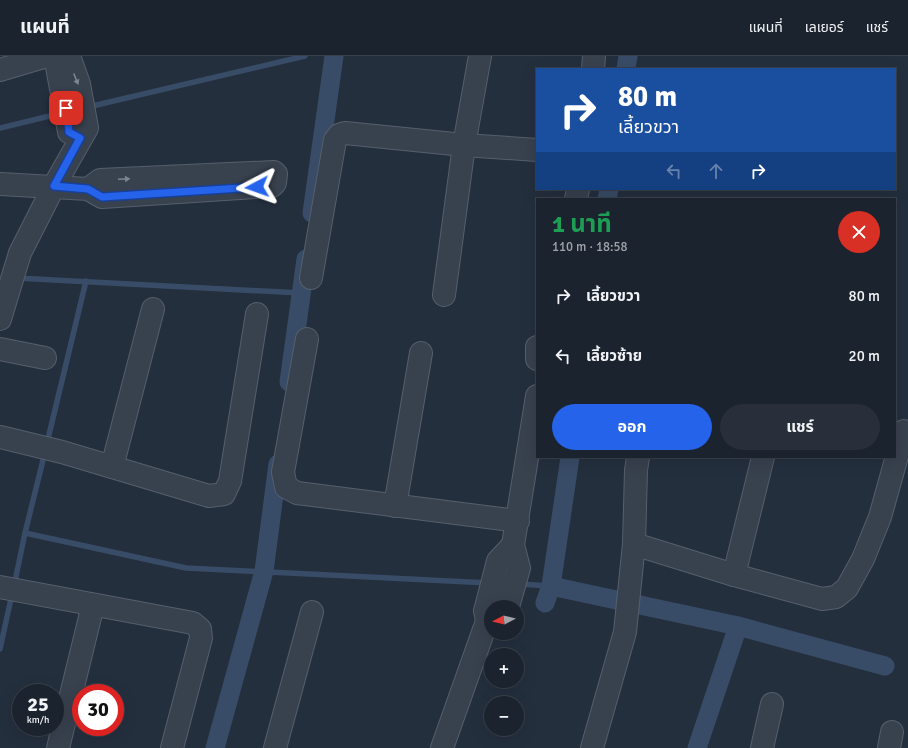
<!DOCTYPE html>
<html lang="th">
<meta charset="utf-8">
<style>
body{margin:0;font-family:Signika,"Noto Sans Thai",sans-serif;background:#282f3a;color:#f1f3f6;height:100vh;display:flex;flex-direction:column;font-size:15px;white-space:nowrap}
*{box-sizing:border-box;margin:0}
p{font-size:13px;color:#a0a4aa}
.icon{flex:none;width:22px;height:22px;fill:none;stroke:currentColor;stroke-width:2;stroke-linecap:round;stroke-linejoin:round}
.map{position:relative;flex:1;overflow:hidden}
.side{position:absolute;left:536px;top:142px;width:360px;height:260px;display:flex;flex-direction:column;background:#1b232e;border-radius:0px;box-shadow:0 4px 16px #0002,0 0 0 1px #39404a}
.side>*{flex:none}
.hud{position:absolute;left:536px;top:12px;width:360px;height:122px;border-radius:0px;box-shadow:0 4px 16px #0002,0 0 0 1px #39404a;background:#1a4fa0;color:#fff;overflow:hidden}
.needle{width:26px;rotate:263deg}
.buttons{position:absolute;left:484px;top:544px;display:grid;gap:8px}
.buttons a{display:grid;place-items:center;width:40px;height:40px;border-radius:50%;background:#1b232e;box-shadow:0 4px 16px #0002,0 0 0 1px #39404a;font-size:20px}
.speed{position:absolute;left:12px;top:628px;display:flex;gap:8px;font-size:20px;font-weight:700;text-align:center}
.speed>*{display:grid;place-content:center;width:52px;height:52px;border-radius:50%;background:#1b232e;box-shadow:0 4px 16px #0002,0 0 0 1px #39404a;line-height:1}
.speed small{font-size:10px;font-weight:400}
.speed .limit{border:6px solid #d22;background:#fff;color:#111}
.pin{position:absolute;display:grid;place-items:center;width:34px;height:34px;color:#fff;margin:-17px;border-radius:8px;box-shadow:0 2px 6px #0006}
.me{position:absolute;width:44px;margin:-22px;rotate:266deg;stroke-linejoin:round;filter:drop-shadow(0 0 3px #0008)}
.turn{display:flex;align-items:center;gap:14px;height:84px;padding:0 16px;font-size:18px}
.turn .icon{width:52px;height:52px;stroke-width:2.5}
.turn b{display:block;font-size:28px;line-height:34px}
.lanes{display:flex;align-items:center;height:38px;padding:0 16px;background:#0003;justify-content:center;gap:20px;direction:ltr}
.lanes .off{opacity:.35}
.round{display:grid;place-items:center;flex:none;width:42px;height:42px;border-radius:21px;background:#282f3a}
.head{display:flex;align-items:center;justify-content:space-between;height:68px;padding:0 16px}
h1{font-size:24px;font-weight:700;line-height:30px;color:#1e9e55}
.cta{display:flex;gap:8px;margin-top:auto;padding:8px 16px}
.cta a{flex:1;height:46px;border-radius:24px;background:#2563eb;color:#fff;font-size:16px;font-weight:700;line-height:46px;text-align:center}
.cta a+a{background:#282f3a;color:#f1f3f6}
ul{padding:0;list-style:none}
li{display:flex;align-items:center;gap:12px;height:60px;padding:0 16px}
li div{flex:1}
li b{display:block;font-size:15px}
li em{font-style:normal}
header{display:flex;align-items:center;gap:24px;box-sizing:border-box;height:56px;padding:0 20px;background:#1b232e;border-bottom:1px solid #39404a}
header strong{font-size:19px}
nav{display:flex;gap:22px;margin-inline-start:auto;font-size:14px}
.map>svg:first-child{display:block}
.lines{fill:none;stroke-linecap:round;stroke-linejoin:round}
.stream{stroke:#394c67;stroke-width:5.5}
.canal{stroke:#394c67;stroke-width:19}
.minor-casing{stroke:#565f6c;stroke-width:24}
.minor{stroke:#38414e;stroke-width:22}
.oneway{fill:#7c8592}
.route-casing{stroke:#184099;stroke-width:10}
.route{stroke:#2563eb;stroke-width:7}
</style>
<header>
<strong>แผนที่</strong>
<nav><a>แผนที่</a><a>เลเยอร์</a><a>แชร์</a></nav>
</header>
<div class="map">
<svg width="908" height="692" viewBox="0 0 908 692">
<rect width="100%" height="100%" fill="#242f3e"/>
<g class="lines">
<g class="stream">
<polyline points="88,51 305,0"/>
<polyline points="0,72 62,57"/>
<polyline points="16,222 301,237"/>
<polyline points="47,387 86,225"/>
<polyline points="45,396 25,477 186,512 489,527"/>
<polyline points="519,528 551,530"/>
<polyline points="14,530 25,477"/>
<polyline points="0,593 12,538"/>
</g>
<g class="canal">
<polyline points="626,13 628,0"/>
<polyline points="607,143 609,133"/>
<polyline points="312,157 334,0"/>
<polyline points="289,326 306,203"/>
<polyline points="551,530 738,570 885,610"/>
<polyline points="545,547 551,530 570,401"/>
<polyline points="215,692 264,515 278,408"/>
<polyline points="697,692 738,570"/>
</g>
<defs>
<g id="minor">
<polyline points="55,0 69,76 80,82"/>
<polyline points="593,13 594,0"/>
<polyline points="0,14 47,0"/>
<polyline points="0,128 88,133 102,141 272,130 275,127 276,118 274,116 100,124 88,133"/>
<polyline points="576,143 578,133"/>
<polyline points="311,222 335,84 339,79 345,77 464,89 537,94"/>
<polyline points="444,239 464,89 480,0"/>
<polyline points="0,263 20,197 54,130 87,72 79,28 69,0"/>
<polyline points="307,283 283,416 286,431 297,437 518,465"/>
<polyline points="537,291 537,303"/>
<polyline points="0,293 45,302"/>
<polyline points="0,381 62,396 209,440 224,438 230,425 257,258"/>
<polyline points="112,411 153,253"/>
<polyline points="395,450 421,297"/>
<polyline points="634,488 734,519 822,543 836,541 847,532 863,503 880,461 904,375"/>
<polyline points="734,519 763,401"/>
<polyline points="0,531 193,567 200,573 201,582 172,692"/>
<polyline points="508,551 519,512 513,489 537,340"/>
<polyline points="58,692 93,549"/>
<polyline points="275,692 312,556"/>
<polyline points="442,692 487,565 485,555 498,505 513,489"/>
<polyline points="592,692 625,576 634,488 636,414 638,401"/>
<polyline points="762,692 772,648"/>
<polyline points="889,692 892,676"/>
</g>
</defs>
<use href="#minor" class="minor-casing"/>
<use href="#minor" class="minor"/>
</g>
<defs><path id="oneway-solid" d="M-6-.8H1V-3.2L6.5 0L1 3.2V.8H-6Z"/></defs>
<g class="oneway">
<use href="#oneway-solid" transform="translate(76 23) rotate(68)"/>
<use href="#oneway-solid" transform="translate(124 123) rotate(-3)"/>
</g>
<g class="lines">
<defs>
<polyline id="route" points="66,52 69,76 80,82 54,130 88,133 102,141 257,131"/>
</defs>
<use href="#route" class="route-casing"/>
<use href="#route" class="route"/>
</g>
</svg>
<div class="buttons">
<a><svg class="needle" viewBox="-14 -14 28 28"><path d="M0-13l5 13h-10z" fill="#e53935"/><path d="M0 13l5-13h-10z" fill="#a0a4aa"/></svg></a>
<a>+</a>
<a>−</a>
</div>
<div class="speed"><div>25<small>km/h</small></div><div class="limit">30</div></div>
<div class="pin" style="left:66px;top:52px;background:#d93025"><svg class="icon" aria-label="arrive" viewBox="0 0 24 24"><path d="M6 21V4h12l-3 4 3 4H6"/></svg></div>
<svg class="me" style="left:257px;top:131px" viewBox="-20 -20 40 40"><path d="M0-17L14 15 0 8-14 15z" fill="#2563eb" stroke="#fff" stroke-width="4"/></svg>
<div class="hud">
<div class="turn"><svg class="icon" aria-label="right" viewBox="0 0 24 24"><path d="M7 20v-9h11M14 6l5 5-5 5"/></svg><div><b>80 m</b>เลี้ยวขวา</div></div>
<div class="lanes"><svg class="icon off" aria-label="left" viewBox="0 0 24 24"><path d="M17 20v-9H6M10 6l-5 5 5 5"/></svg><svg class="icon off" aria-label="ahead" viewBox="0 0 24 24"><path d="M12 20V5M6 11l6-6 6 6"/></svg><svg class="icon" aria-label="right" viewBox="0 0 24 24"><path d="M7 20v-9h11M14 6l5 5-5 5"/></svg></div>
</div>
<section class="side">
<div class="head"><div><h1>1 นาที</h1><p>110 m · 18:58</p></div><a class="round" style="background:#d93025;color:#fff"><svg class="icon" aria-label="close" viewBox="0 0 24 24"><path d="M6 6l12 12M18 6L6 18"/></svg></a></div>
<ul>
<li><svg class="icon" aria-label="right" viewBox="0 0 24 24"><path d="M7 20v-9h11M14 6l5 5-5 5"/></svg><div><b>เลี้ยวขวา</b></div><em>80 m</em></li>
<li><svg class="icon" aria-label="left" viewBox="0 0 24 24"><path d="M17 20v-9H6M10 6l-5 5 5 5"/></svg><div><b>เลี้ยวซ้าย</b></div><em>20 m</em></li>
</ul>
<div class="cta"><a>ออก</a><a>แชร์</a></div>
</section>
</div>
